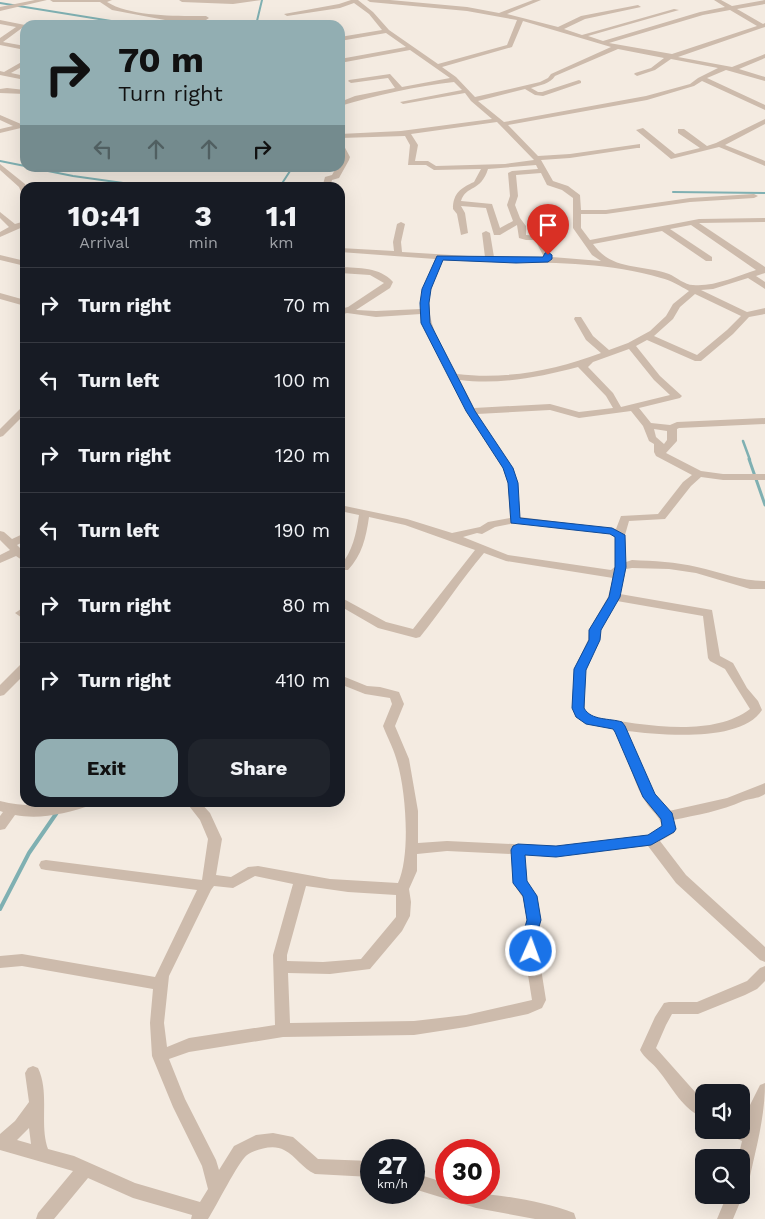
<!DOCTYPE html>
<style>
body{margin:0;font-family:"Work Sans",sans-serif;background:#20242c;color:#f1f3f6;height:100vh;display:flex;flex-direction:column;font-size:19px;white-space:nowrap}
*{box-sizing:border-box;margin:0}
p{font-size:16px;color:#9ea1a6}
.icon{flex:none;width:28px;height:28px;fill:none;stroke:currentColor;stroke-width:2;stroke-linecap:round;stroke-linejoin:round}
.map{position:relative;flex:1;overflow:hidden}
.drawer{position:absolute;left:20px;top:182px;width:325px;height:625px;display:flex;flex-direction:column;background:#171b24;border-radius:15px;box-shadow:0 5px 20px #0002}
.drawer>*{flex:none}
.top-card{position:absolute;left:20px;top:20px;width:325px;height:152px;border-radius:15px;box-shadow:0 5px 20px #0002;background:#92aeb2;color:#111;overflow:hidden}
.controls{position:absolute;left:695px;top:1084px;display:grid;gap:10px}
.controls a{display:grid;place-items:center;width:55px;height:55px;border-radius:10px;background:#171b24;box-shadow:0 5px 20px #0002;font-size:25px}
.speed{position:absolute;left:360px;top:1139px;display:flex;gap:10px;font-size:25px;font-weight:700;text-align:center}
.speed>*{display:grid;place-content:center;width:65px;height:65px;border-radius:50%;background:#171b24;box-shadow:0 5px 20px #0002;line-height:1}
.speed small{font-size:12px;font-weight:400}
.speed .limit{border:8px solid #d22;background:#fff;color:#111}
.pin{position:absolute;display:grid;place-items:center;width:42px;height:42px;color:#fff;margin:-51px -21px;border-radius:50% 50% 50% 0;rotate:-45deg;box-shadow:0 0 5px #0007}
.pin .icon{rotate:45deg}
.me{position:absolute;width:55px;margin:-28px;rotate:2deg;stroke-linejoin:round;filter:drop-shadow(0 0 4px #0008)}
.turn{display:flex;align-items:center;gap:18px;height:105px;padding:0 15px;font-size:22px}
.turn .icon{width:65px;height:65px;stroke-width:2.5}
.turn b{display:block;font-size:35px;line-height:42px}
.lanes{display:flex;align-items:center;height:48px;padding:0 15px;background:#0003;justify-content:center;gap:25px;direction:ltr}
.lanes .off{opacity:.35}
.eta{display:flex;justify-content:space-evenly;align-items:center;height:85px;text-align:center}
.eta b{font-size:30px;font-weight:700;line-height:35px}
.primary-button{display:flex;gap:10px;margin-top:auto;padding:10px 15px}
.primary-button a{flex:1;height:58px;border-radius:15px;background:#92aeb2;color:#111;font-size:20px;font-weight:700;line-height:58px;text-align:center}
.primary-button a+a{background:#20242c;color:#f1f3f6}
ul{padding:0;list-style:none}
li{display:flex;align-items:center;gap:15px;height:75px;padding:0 15px;border-top:1px solid #363941}
li div{flex:1}
li b{display:block;font-size:19px}
li em{font-style:normal}
.map>svg:first-child{display:block}
.lines{fill:none;stroke-linecap:round;stroke-linejoin:round}
.stream-far3{stroke:#7fb0b2;stroke-width:2}
.stream-far2{stroke:#7fb0b2;stroke-width:2.5}
.stream-far1{stroke:#7fb0b2;stroke-width:3}
.stream{stroke:#7fb0b2;stroke-width:4}
.street{fill:#cdbbac;fill-rule:evenodd}
.route{fill:#1a73e8;stroke:#114b97}
</style>
<div class="map">
<svg width="765" height="1219" viewBox="0 0 765 1219">
<rect width="100%" height="100%" fill="#f4ebe1"/>
<g class="lines">
<g class="stream-far3">
<polyline points="0,3 136,25"/>
<polyline points="256,25 262,0"/>
<polyline points="0,161 25,166"/>
<polyline points="33,168 73,176 159,188"/>
<polyline points="279,188 292,168"/>
<polyline points="673,192 765,193"/>
</g>
<polyline class="stream-far2" points="743,441 750,460"/>
<polyline class="stream-far1" points="749,459 765,505"/>
<polyline class="stream" points="0,909 29,853 58,811"/>
<g class="street">
<polygon points="35,0 47,0 0,11 0,7"/>
<path d="M50,0H112L107,2C131,17 178,16 206,16L209,18L206,20H165L112,10L100,2H53Z"/>
<polygon points="179,0 262,0 233,4 182,2"/>
<path d="M351,0H358L373,12L389,30L438,64L507,45L517,20L467,11L370,2L367,0H390L467,7L499,13L533,0H541L507,14L558,27L581,16L638,5L641,7L585,19L564,29L582,35L674,9L679,10L588,36L603,41L700,12L725,7L714,0H721L732,6L765,0V4L737,9L763,24L765,23V27L678,57L732,67L765,54V58L739,69L765,77V81L726,70L707,78L765,105V110L702,81L694,86L647,100L508,125L538,156L570,154L640,144V148H637L570,158L541,160L553,181L568,186L580,195L581,210H606L690,198L754,194L758,196L754,198L690,202L606,214H581V228L590,240L699,219L765,218V222L699,223L765,267V273L756,276L765,282V289L748,278L713,289L701,290L747,312L765,308V314L749,317L733,334L701,361H695L647,340L636,346L660,376L682,396L680,398L639,408L651,423L670,425L677,422L765,418V424L679,428L677,429V441L666,453L701,471L723,474H765V480H723L701,477L691,486L665,519L629,521L625,535L626,562L632,560C654,561 676,562 697,567C720,572 741,581 765,581V589H750L696,573L669,569L632,568L626,569L620,594L712,610L720,656L733,663L747,688L758,701L762,710C741,743 661,735 627,731L652,790L669,811L727,798L765,783V794C758,799 750,798 743,801C721,811 697,815 673,820L676,829L674,833L660,841L686,875L765,947V962L760,960L676,883L648,846L556,856L525,855L527,882L537,896L541,920L536,937L546,1000L542,1008L528,1014L466,1027L414,1035L283,1037L189,1052L169,1059L185,1099L216,1160L219,1170L234,1146L256,1135L273,1133L293,1137L318,1159L371,1161V1177L315,1174C303,1169 296,1156 284,1150C274,1144 256,1149 247,1155C238,1162 216,1207 208,1219H191L192,1215L133,1198L88,1178L54,1219H36L38,1213L73,1171L0,1150V1134L15,1121L29,1102L25,1073L28,1068L33,1066L38,1068C50,1093 39,1124 48,1149L74,1156L135,1183L200,1202L208,1189L202,1166L173,1107L152,1056L150,1023L153,989L22,966L0,968V956L22,954L155,977L197,890L46,870L41,869L39,865L41,861L46,860L202,880L208,839L200,820L186,802H200L210,813L222,839L216,875L231,877L248,867L258,866L330,879L398,883C411,855 406,788 396,758C393,747 387,737 383,726L392,704L390,698L365,694L340,684V675L367,686L380,687L399,692L404,704L395,726L409,759L418,811V843L447,841L556,846L648,835L662,827C660,816 653,813 647,804C631,781 629,752 613,729L586,724L576,717L572,708L574,669L588,640L589,630L608,597L613,578L506,561L484,553C461,580 442,610 420,637L416,638L378,628L340,606V597L386,622L413,629L475,550L405,525L369,517C366,538 362,555 348,570H340V566C353,551 356,534 359,515L340,511V505L407,519L452,533L480,527L488,522L510,518L508,483L503,468L466,411L422,323L421,314L376,317L347,313L340,315V309L348,307L384,283L370,275L340,273V267C359,268 380,267 393,282L390,288L356,310L376,311L421,309L423,289L435,259L340,252V248L394,251L393,242L397,224L401,222L405,224L401,242L402,252L485,257L482,233L486,231L490,233L494,257H544L535,240H526L519,238L517,225L500,235H494L486,208L461,206L465,213L468,233L461,235L457,214L453,209C453,193 461,188 474,182L481,169L434,170L426,165H408L410,145L405,136L340,138V134L401,131L492,119L471,101L465,93L403,104L400,102L462,90L454,82C416,86 377,95 340,106V102L355,96L395,88L388,78L351,83L348,81L349,80L390,74L402,87L450,78L410,50L340,63V59L406,47L386,33L340,41V37L382,30L369,14L354,3L340,8L287,16L284,14L339,4ZM730,10L757,26L672,54L609,43L703,15ZM523,21L611,47L551,74L548,78L540,82L475,97L456,77L442,67L512,47ZM618,49L664,58L651,68L635,73L634,74L637,76L655,70L671,59L718,68L698,78L690,84L646,96L504,122L478,101L525,89L535,95L543,96L581,83V81L579,80L542,92H538L531,88C540,85 550,84 555,76ZM497,122L534,160L505,164L436,166L428,161H415L418,145L411,134ZM536,165L538,169L512,171L508,173L510,196L507,205L513,221L500,228L492,204L461,201C466,185 481,192 488,169ZM541,173L547,185L562,190L573,198V228L592,255L601,261L552,257L541,236L526,235V226L520,218L515,205L518,196L516,175ZM691,225L756,270C737,276 714,287 693,285C685,285 676,277 669,274C641,264 612,271 593,244L662,231L706,261H712V257L670,229ZM443,260C516,265 589,257 661,278C671,280 680,286 689,291L673,304L666,316L650,331L628,343L609,350L593,336L581,317H575L574,319L586,340L601,353C555,370 507,380 457,374C443,348 423,321 431,290C434,280 439,270 443,260ZM695,294L741,316L727,330L697,355L654,336L673,319L680,307ZM629,349L654,380L670,395L621,407L613,393L588,367L593,362ZM578,367L606,396L613,408L579,412L550,404L474,408L460,380C500,385 540,377 578,367ZM550,410L579,418L631,411L643,426L649,441L654,444V452L656,456L692,475L683,482L658,514L621,516L616,529L520,517L518,483L513,468L477,414ZM654,429L667,431V440L664,444L656,437ZM515,523L610,534L615,537L616,566L611,570L508,555L463,537L477,533L482,534L495,527ZM617,601L703,616L708,658L710,661L725,669L750,709C711,739 639,724 593,717L585,712L584,682L586,670L600,640L601,630ZM447,851L512,854L513,883L523,898L527,920L522,937L532,1000L466,1015L414,1021L290,1023L288,973L330,974L370,969L402,931L410,916L411,902L409,889L417,871V854ZM255,876L293,884L273,955L275,1025L189,1038L167,1047L164,1023L169,976L211,890L214,886L233,888ZM306,886L348,892L396,895V917L361,959L323,962L287,961V955ZM29,1128L31,1144L17,1140Z"/>
<polygon points="0,20 25,25 25,29 22,28 3,42 25,46 25,50 0,45 0,38 16,27 0,24"/>
<polygon points="25,60 25,65 11,73 25,76 25,80 0,75 0,71 4,72"/>
<polygon points="7,88 25,90 25,94 0,93 0,89"/>
<polygon points="0,115 21,124 25,123 25,127 0,133 0,129 13,126 0,120"/>
<polygon points="765,119 765,124 725,145 765,161 765,166 719,147 671,159 636,130 643,128 675,154 700,148 678,133 678,129 684,129 707,146 716,143"/>
<polygon points="340,144 343,144 350,157 349,160 339,178 332,180 330,188 322,188 325,177 332,175 336,168 340,168 342,157 340,153"/>
<polygon points="0,164 25,184 27,188 25,188 25,194 22,194 19,187 0,170"/>
<polygon points="0,212 15,224 25,221 25,226 0,237 0,232 9,227 0,218"/>
<polygon points="0,255 25,261 25,266 0,260"/>
<polygon points="0,293 25,300 25,306 0,299"/>
<polygon points="25,406 25,414 3,436 0,437 0,429 22,407"/>
<polygon points="0,531 4,532 12,539 25,533 25,541 17,545 25,553 25,562 16,556 0,563 0,555 10,550 0,540"/>
<polygon points="21,609 25,610 25,620 15,613"/>
<polygon points="25,663 25,674 4,695 0,696 0,685 21,664"/>
<path d="M0,801C33,810 60,802 93,802L92,805C67,813 41,820 15,815L5,829L0,830V816L3,812L0,811Z"/>
<path d="M765,966V981L757,989L745,995L698,1014H672L666,1025L656,1048L704,1102V1118C683,1110 672,1087 658,1070C653,1063 644,1058 640,1050L655,1017L664,1003L669,1002H697L747,981L760,968Z"/>
<path d="M765,1083C765,1117 756,1148 749,1181L747,1186L741,1189V1158H738L742,1141L729,1135L727,1130H741V1125L745,1127L750,1105L760,1085Z"/>
<path d="M414,1173L446,1183V1192C485,1192 537,1199 574,1213L576,1219H535L476,1208L414,1189Z"/>
<polygon points="741,1191 743,1195 733,1219 717,1219 727,1195 741,1195"/>
</g>
</g>
<path class="route" d="M548,252L552,255V259L548,262L516,263L443,260L431,289L429,303L430,323L475,411L513,468L518,483L520,518L612,528L625,535L626,567L620,597L601,630L600,640L586,670L584,708C591,721 610,718 622,722L625,726L655,794L672,813L676,829L674,832L651,845L556,857L525,855L527,881L537,896L541,920L536,937L538,951L536,955L531,957L526,955L522,937L527,920L523,896L513,883L511,850L513,846L518,844L556,846L648,835L662,826L661,819L643,797L615,732L613,729L586,724L576,717L572,708L574,669L589,640V630L609,597L615,567V537L610,534L511,523L508,483L503,468L466,411L421,323L420,303L422,289L437,256L543,257L545,253Z"/>
</svg>
<div class="controls">
<a><svg class="icon" aria-label="sound" viewBox="0 0 24 24"><path d="M4 9h4l5-4v14l-5-4H4zM17 9q2 3 0 6"/></svg></a>
<a><svg class="icon" aria-label="search" viewBox="0 0 24 24"><circle cx="10" cy="10" r="6"/><path d="M15 15l6 6"/></svg></a>
</div>
<div class="speed"><div>27<small>km/h</small></div><div class="limit">30</div></div>
<div class="pin" style="left:548px;top:255px;background:#d93025"><svg class="icon" aria-label="arrive" viewBox="0 0 24 24"><path d="M6 21V4h12l-3 4 3 4H6"/></svg></div>
<svg class="me" style="left:531px;top:951px" viewBox="-20 -20 40 40"><circle r="17" fill="#1a73e8" stroke="#fff" stroke-width="3"/><path d="M0-11L8 9 0 5-8 9z" fill="#fff"/></svg>
<div class="top-card">
<div class="turn"><svg class="icon" aria-label="right" viewBox="0 0 24 24"><path d="M7 20v-9h11M14 6l5 5-5 5"/></svg><div><b>70 m</b>Turn right</div></div>
<div class="lanes"><svg class="icon off" aria-label="left" viewBox="0 0 24 24"><path d="M17 20v-9H6M10 6l-5 5 5 5"/></svg><svg class="icon off" aria-label="ahead" viewBox="0 0 24 24"><path d="M12 20V5M6 11l6-6 6 6"/></svg><svg class="icon off" aria-label="ahead" viewBox="0 0 24 24"><path d="M12 20V5M6 11l6-6 6 6"/></svg><svg class="icon" aria-label="right" viewBox="0 0 24 24"><path d="M7 20v-9h11M14 6l5 5-5 5"/></svg></div>
</div>
<section class="drawer">
<div class="eta">
<div><b>10:41</b><p>Arrival</p></div>
<div><b>3</b><p>min</p></div>
<div><b>1.1</b><p>km</p></div>
</div>
<ul>
<li><svg class="icon" aria-label="right" viewBox="0 0 24 24"><path d="M7 20v-9h11M14 6l5 5-5 5"/></svg><div><b>Turn right</b></div><em>70 m</em></li>
<li><svg class="icon" aria-label="left" viewBox="0 0 24 24"><path d="M17 20v-9H6M10 6l-5 5 5 5"/></svg><div><b>Turn left</b></div><em>100 m</em></li>
<li><svg class="icon" aria-label="right" viewBox="0 0 24 24"><path d="M7 20v-9h11M14 6l5 5-5 5"/></svg><div><b>Turn right</b></div><em>120 m</em></li>
<li><svg class="icon" aria-label="left" viewBox="0 0 24 24"><path d="M17 20v-9H6M10 6l-5 5 5 5"/></svg><div><b>Turn left</b></div><em>190 m</em></li>
<li><svg class="icon" aria-label="right" viewBox="0 0 24 24"><path d="M7 20v-9h11M14 6l5 5-5 5"/></svg><div><b>Turn right</b></div><em>80 m</em></li>
<li><svg class="icon" aria-label="right" viewBox="0 0 24 24"><path d="M7 20v-9h11M14 6l5 5-5 5"/></svg><div><b>Turn right</b></div><em>410 m</em></li>
</ul>
<div class="primary-button"><a>Exit</a><a>Share</a></div>
</section>
</div>
